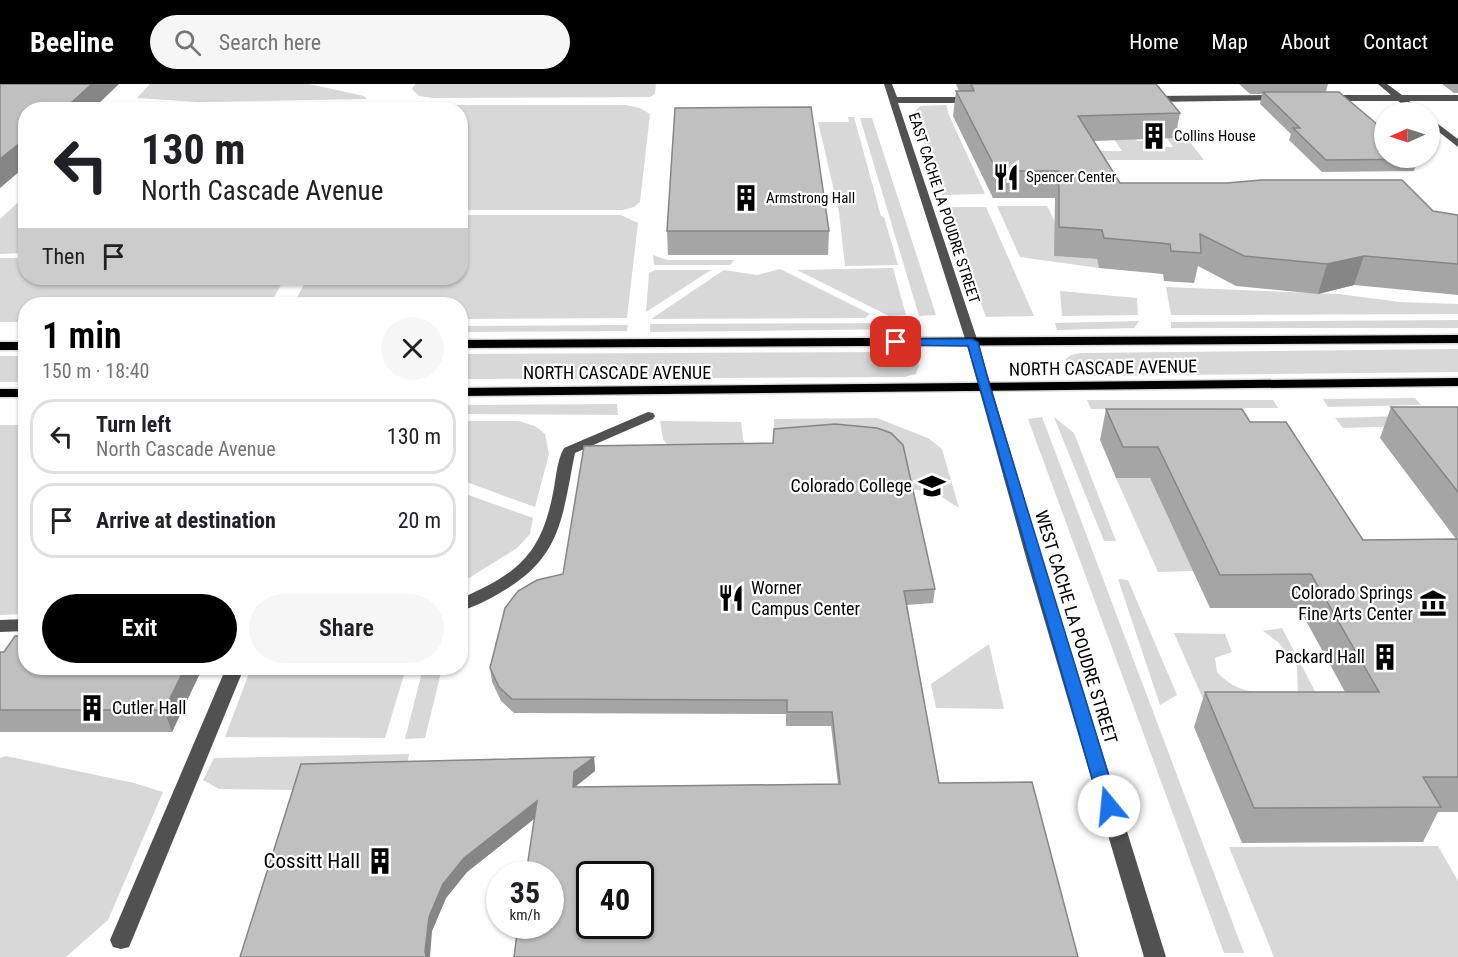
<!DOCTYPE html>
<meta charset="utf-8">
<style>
body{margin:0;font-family:"Roboto Condensed",sans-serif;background:#f6f6f6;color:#202124;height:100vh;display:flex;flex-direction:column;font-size:22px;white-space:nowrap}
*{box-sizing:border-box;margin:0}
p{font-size:20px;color:#757577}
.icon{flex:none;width:33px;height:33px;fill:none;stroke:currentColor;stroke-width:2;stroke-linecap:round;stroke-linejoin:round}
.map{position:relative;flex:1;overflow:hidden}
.details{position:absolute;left:18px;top:213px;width:450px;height:378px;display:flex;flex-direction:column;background:#fff;border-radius:24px;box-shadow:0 2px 4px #0004}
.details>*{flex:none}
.guide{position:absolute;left:18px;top:18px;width:450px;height:183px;border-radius:24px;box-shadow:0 2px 4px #0004;background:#fff;color:#202124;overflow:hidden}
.needle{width:39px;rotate:267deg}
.fabs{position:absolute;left:1374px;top:18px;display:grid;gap:12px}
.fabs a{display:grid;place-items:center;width:66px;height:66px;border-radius:50%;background:#fff;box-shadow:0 2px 4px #0004;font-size:30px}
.speed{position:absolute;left:486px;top:777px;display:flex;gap:12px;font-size:30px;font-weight:700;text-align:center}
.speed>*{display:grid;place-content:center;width:78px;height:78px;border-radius:50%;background:#fff;box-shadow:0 2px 4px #0004;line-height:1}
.speed small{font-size:15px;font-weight:400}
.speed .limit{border:3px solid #111;border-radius:9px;background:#fff;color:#111}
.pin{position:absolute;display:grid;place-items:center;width:51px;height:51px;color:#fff;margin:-26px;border-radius:12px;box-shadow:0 3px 9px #0006}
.me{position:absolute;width:66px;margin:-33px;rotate:343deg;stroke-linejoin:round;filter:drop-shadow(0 0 4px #0008)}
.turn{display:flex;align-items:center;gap:21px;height:126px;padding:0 24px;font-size:27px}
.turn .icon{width:78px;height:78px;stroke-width:2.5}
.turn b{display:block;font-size:42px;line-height:51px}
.then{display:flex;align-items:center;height:57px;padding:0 24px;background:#0003;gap:12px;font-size:22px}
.round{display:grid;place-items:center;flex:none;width:63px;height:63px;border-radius:32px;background:#f6f6f6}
.overview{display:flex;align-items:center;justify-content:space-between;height:102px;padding:0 24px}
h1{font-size:36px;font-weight:600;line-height:45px;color:#000}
.cta{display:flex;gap:12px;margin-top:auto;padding:12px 24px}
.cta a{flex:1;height:69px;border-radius:36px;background:#000;color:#fff;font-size:24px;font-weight:600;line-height:69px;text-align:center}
.cta a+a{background:#f6f6f6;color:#202124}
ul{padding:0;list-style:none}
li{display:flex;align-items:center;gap:18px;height:75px;margin:0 12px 9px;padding:0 12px;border:3px solid #e0e0e0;border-radius:24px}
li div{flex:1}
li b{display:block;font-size:22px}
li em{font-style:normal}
header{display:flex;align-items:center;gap:36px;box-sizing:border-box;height:84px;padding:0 30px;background:#000;color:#fff}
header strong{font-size:28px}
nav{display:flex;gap:33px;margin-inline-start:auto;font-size:21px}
.search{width:420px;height:54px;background:#f6f6f6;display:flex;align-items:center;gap:15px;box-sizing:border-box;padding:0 21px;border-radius:33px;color:#757577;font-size:22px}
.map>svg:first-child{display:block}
.green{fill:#d8d8d8}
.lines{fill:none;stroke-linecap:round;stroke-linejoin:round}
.major-casing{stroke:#dbdbdb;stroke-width:3}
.minor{fill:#515151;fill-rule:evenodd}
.major{fill:#000;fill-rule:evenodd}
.wall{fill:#a5a5a5}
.shaded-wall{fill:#868686}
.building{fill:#c0c0c0;stroke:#868686;stroke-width:1.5;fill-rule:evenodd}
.route{fill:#1a73e8;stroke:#114b97;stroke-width:1.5}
.labels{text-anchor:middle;stroke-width:4.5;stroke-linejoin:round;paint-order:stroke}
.far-poi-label{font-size:15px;fill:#000;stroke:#fff;text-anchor:start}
.far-street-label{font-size:15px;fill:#000;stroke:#fff}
.street-label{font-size:18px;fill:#000;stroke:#fff}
.poi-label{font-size:18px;fill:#000;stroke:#fff;text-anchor:end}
.near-poi-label{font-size:21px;fill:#000;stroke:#fff;text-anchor:end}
</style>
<header>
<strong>Beeline</strong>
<div class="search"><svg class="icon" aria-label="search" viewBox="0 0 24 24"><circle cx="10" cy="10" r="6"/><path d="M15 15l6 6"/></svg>Search here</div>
<nav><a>Home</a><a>Map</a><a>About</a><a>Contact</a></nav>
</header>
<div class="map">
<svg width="1458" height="873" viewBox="0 0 1458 873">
<rect width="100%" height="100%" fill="#fff"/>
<g class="green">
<polygon points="150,0 309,0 364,12 367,15 198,18 137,14"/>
<polygon points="415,0 656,0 655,10 650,13 433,14 419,12 412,5"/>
<polygon points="126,20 363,20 338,26 120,25"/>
<polygon points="419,21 625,21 640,24 650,30 640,118 634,123 623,126 461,126 460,26 403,25"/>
<polygon points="946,21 949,31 985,110 942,111 914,29 920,22"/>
<polygon points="1169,32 1204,76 1087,76 1091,67 1122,67 1111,51 1133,50 1137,57 1144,57 1149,63 1173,63 1167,54"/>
<polygon points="848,33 854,33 881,132 884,133 898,181 845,182 839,128 818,38 849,38"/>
<polygon points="860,34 872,34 936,231 919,232"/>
<polygon points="25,112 25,169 0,170 0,135"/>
<polygon points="997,122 1047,122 1055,138 1055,172 1097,175 1099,184 1020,173"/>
<polygon points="945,123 986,123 1034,232 986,233"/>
<polygon points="461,131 621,131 638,139 627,234 461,235 460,220 293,220 308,194 460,194"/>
<polygon points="653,171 667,176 734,176 730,181 654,181"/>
<polygon points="0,174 25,174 26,194 285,194 270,220 26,220 25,238 0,238"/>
<polygon points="893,184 906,231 889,232 797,186"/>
<polygon points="780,185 870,230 865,234 651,235 724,186 757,191"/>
<polygon points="656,186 711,186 646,228 649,189"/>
<polygon points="1166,203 1339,210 1400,218 1458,220 1458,230 1171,231"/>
<polygon points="1060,207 1137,214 1138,231 1062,232"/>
<polygon points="1458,236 1458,244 1171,244 1171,238"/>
<polygon points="1139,237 1134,244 1057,246 1055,239"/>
<polygon points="910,239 910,245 650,248 650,240"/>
<polygon points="628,241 627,247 460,248 461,242"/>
<polygon points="1458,265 1458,288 1091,292 1074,288 1066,282 1066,275 1071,271 1081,269"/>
<polygon points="894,268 911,271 919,281 916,290 904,293 461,295 461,270"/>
<rect x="0" y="272" width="25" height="26"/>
<polygon points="1415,314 1421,321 1328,323 1323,315"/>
<polygon points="1087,316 1273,316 1278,324 1091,325"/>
<polygon points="617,320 618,331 461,330 461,321"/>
<polygon points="1431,331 1441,341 1343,344 1335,334"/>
<polygon points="1042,333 1244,869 1224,869 1028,335"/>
<polygon points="1054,333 1074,349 1116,457 1104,457"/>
<polygon points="877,334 928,354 942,365 959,424 937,410 908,404 774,358 774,335"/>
<polygon points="461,337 518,337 535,342 545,350 549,370 535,423 461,396"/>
<polygon points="660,337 741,338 743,355 749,369 674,370 663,355"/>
<polygon points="0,341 25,341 25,530 0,531"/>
<polygon points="1116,394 1150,394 1193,487 1158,488"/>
<polygon points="460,408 533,434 530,450 517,464 461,499"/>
<polygon points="1118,495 1128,496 1177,611 1160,621"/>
<polygon points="1282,544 1323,623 1298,611 1297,582 1278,558 1263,547"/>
<path d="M1174,549L1225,550L1232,568L1215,574L1217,588C1231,603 1243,607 1264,609L1206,622Z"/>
<polygon points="989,560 1004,625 936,624 931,600"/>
<polygon points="251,584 406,584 385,654 225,653"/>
<polygon points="423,584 442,584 425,654 405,655"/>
<polygon points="409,670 405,691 301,706 219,705 203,696 214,674"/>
<polygon points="6,672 134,699 163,708 108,836 66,873 0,873 0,674"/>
<polygon points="1438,762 1458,797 1458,873 1274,873 1229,763"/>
</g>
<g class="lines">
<defs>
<g id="major">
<polygon points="1458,251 1458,259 460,264 460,256"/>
<rect x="0" y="258" width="26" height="8"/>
<polygon points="1458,294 1458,302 460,312 460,304"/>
<rect x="0" y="305" width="26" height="8"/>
</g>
</defs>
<use href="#major" class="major-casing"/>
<g class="minor">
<polygon points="884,0 892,0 897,13 973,13 977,16 973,19 898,19 978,258 1043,477 1166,873 1144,873 1027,477 966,258"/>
<polygon points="1378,0 1387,0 1402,11 1458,11 1458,17 1409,17 1422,28 1413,28 1398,17 1327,17 1323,14 1327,11 1391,11"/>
<polygon points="1279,11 1283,14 1282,16 1150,18 1146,15 1150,12"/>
<polygon points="1430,34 1458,55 1458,63 1430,41"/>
<path d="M648,328L653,329L655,332L653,335L575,369C562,431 563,472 503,507C490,515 475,523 460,527V515C515,490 539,474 552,414C556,398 556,378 564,364Z"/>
<polygon points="26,535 26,547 0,548 0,536"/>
<polygon points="226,584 244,584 132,856 129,863 121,865 113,863 110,856"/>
</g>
<use href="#major" class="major"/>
</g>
<g class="wall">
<polygon points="956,0 1156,0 1180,29 1175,54 1094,57 1120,99 1458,180 1458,211 1354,201 1318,210 1236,202 1198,182 1194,199 1164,197 1163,190 1099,184 1097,175 1054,172 1055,114 993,114 953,32 956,7 959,7"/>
<polygon points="1239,0 1328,0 1326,8 1418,75 1414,87 1322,88 1289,56 1291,50 1260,20 1262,10 1250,10"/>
<polygon points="1442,0 1458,0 1458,9 1454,9"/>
<polygon points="667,147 829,147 828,171 668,171"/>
<polygon points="1391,323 1458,323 1458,728 1438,728 1423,758 1242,759 1194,643 1205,608 1345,608 1299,524 1210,524 1150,394 1116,394 1100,356 1106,325 1250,338 1363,456 1456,455 1380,354"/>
<polygon points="935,505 933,519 907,521 939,699 534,735 467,788 446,814 432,847 240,873 594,673 595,687 575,703 838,700 831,642 786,642 786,630 514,629 501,617 492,598 490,584 505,524"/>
<polygon points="0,568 201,587 172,648 0,648"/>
</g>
<g class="shaded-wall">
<polygon points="92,0 119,0 92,26 63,26"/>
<polygon points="26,54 26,82 0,104 0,75"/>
<polygon points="1364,172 1354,201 1318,210 1327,180"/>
<polygon points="185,584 200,584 201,587 172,648 164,626"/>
<polygon points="594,673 595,687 576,702 573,703 574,688"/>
<polygon points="537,717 539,731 467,788 446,814 432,847 430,873 426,873 425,867 429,833 443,800 464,774"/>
</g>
<g class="building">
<polygon points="0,0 92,0 63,26 26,26 26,54 0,75"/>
<polygon points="971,0 1156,0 1180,29 1078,32 1120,99 1227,99 1261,96 1402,96 1433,127 1458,131 1458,180 1364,172 1327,180 1244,172 1200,150 1201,169 1171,167 1170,160 1104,154 1102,146 1059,143 1059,87 997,87 956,7 974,7"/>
<polygon points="1263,8 1339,8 1384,46 1384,74 1417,74 1418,75 1326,76 1293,44 1300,44"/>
<polygon points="811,23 829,147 667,147 675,24"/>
<polygon points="1391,323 1458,323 1458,408"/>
<polygon points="1106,325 1242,325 1250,338 1286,338 1363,456 1458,455 1458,693 1423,693 1441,723 1254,724 1205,608 1379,608 1311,490 1220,491 1158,363 1123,363"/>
<path d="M835,340L877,344L891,349L903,361L935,505L904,507L939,699L1032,698L1078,873H514L518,842H550V790H526L537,717L464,774L443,800L429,833L425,867L426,873H240L301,680L594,673L574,688L573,703L840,700L832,628H787V616L512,615L499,603L490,584L505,524L518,507L537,496L563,490L584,362L773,359L774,345ZM590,790H640V842H590Z"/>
<polygon points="15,552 26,552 26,584 185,584 164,626 0,626 0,568 4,568"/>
</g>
<polygon class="route" points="896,255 972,255 978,258 990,303 1118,722 1115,726 1109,728 1103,726 1100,722 968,262 892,261 892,256"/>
<defs>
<symbol id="building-bare" viewBox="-9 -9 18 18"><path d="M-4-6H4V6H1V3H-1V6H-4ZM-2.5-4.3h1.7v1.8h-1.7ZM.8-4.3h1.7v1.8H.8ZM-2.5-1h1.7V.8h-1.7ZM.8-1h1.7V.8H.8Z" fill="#000" stroke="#fff" stroke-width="2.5" paint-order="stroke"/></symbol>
<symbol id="restaurant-bare" viewBox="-9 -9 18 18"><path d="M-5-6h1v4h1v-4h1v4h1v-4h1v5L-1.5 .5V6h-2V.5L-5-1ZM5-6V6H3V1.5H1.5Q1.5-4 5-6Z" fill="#000" stroke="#fff" stroke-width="2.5" paint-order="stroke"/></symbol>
<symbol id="university-bare" viewBox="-9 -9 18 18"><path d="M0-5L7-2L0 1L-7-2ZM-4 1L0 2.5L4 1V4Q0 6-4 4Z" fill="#000" stroke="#fff" stroke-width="2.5" paint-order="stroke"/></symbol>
<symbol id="museum-bare" viewBox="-9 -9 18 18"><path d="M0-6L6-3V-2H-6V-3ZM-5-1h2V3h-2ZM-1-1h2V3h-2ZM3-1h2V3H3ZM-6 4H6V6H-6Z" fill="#000" stroke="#fff" stroke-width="2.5" paint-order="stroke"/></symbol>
</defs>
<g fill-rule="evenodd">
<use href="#building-bare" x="1135" y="33" width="38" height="38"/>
<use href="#restaurant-bare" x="987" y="74" width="38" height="38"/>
<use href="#building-bare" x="727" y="95" width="38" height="38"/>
<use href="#university-bare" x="913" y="383" width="38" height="38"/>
<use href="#restaurant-bare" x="712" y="495" width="38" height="38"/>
<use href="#museum-bare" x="1414" y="500" width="38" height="38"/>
<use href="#building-bare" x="1366" y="554" width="38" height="38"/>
<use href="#building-bare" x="73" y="605" width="38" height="38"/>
<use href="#building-bare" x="361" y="758" width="38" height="38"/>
</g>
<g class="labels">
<g class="far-poi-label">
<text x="1174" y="57">Collins House</text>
<text x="1026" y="98">Spencer Center</text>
<text x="766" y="119">Armstrong Hall</text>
</g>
<g class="far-street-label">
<text transform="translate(944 124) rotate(72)" y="5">EAST CACHE LA POUDRE STREET</text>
</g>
<g class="street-label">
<text transform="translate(1103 284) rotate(-1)" y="6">NORTH CASCADE AVENUE</text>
<text x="617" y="295">NORTH CASCADE AVENUE</text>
<text transform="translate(1076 543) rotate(73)" y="6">WEST CACHE LA POUDRE STREET</text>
</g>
<g class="poi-label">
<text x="912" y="408">Colorado College</text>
<text x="751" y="510" text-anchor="start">Worner<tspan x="751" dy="21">Campus Center</tspan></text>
<text x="1413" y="515">Colorado Springs<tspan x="1413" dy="21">Fine Arts Center</tspan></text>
<text x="1365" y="579">Packard Hall</text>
<text x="112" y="630" text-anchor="start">Cutler Hall</text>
</g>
<g class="near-poi-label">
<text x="360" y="784">Cossitt Hall</text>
</g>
</g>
</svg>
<div class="fabs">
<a><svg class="needle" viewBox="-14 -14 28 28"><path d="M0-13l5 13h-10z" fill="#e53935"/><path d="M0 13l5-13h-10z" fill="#757577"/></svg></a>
</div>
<div class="speed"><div>35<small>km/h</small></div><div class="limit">40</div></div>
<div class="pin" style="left:896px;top:258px;background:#d93025"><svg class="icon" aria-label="arrive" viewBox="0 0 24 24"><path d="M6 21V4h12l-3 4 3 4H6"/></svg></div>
<svg class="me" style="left:1109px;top:722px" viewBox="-20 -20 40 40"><circle r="19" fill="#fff"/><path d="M0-13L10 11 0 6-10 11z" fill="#1a73e8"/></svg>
<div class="guide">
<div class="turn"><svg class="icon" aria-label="left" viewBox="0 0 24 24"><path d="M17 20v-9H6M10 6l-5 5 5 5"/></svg><div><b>130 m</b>North Cascade Avenue</div></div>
<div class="then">Then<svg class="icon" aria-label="arrive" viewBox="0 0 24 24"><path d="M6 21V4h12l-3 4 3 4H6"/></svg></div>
</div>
<section class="details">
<div class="overview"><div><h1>1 min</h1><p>150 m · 18:40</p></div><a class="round"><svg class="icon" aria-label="close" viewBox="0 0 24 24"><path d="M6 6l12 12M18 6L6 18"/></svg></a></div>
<ul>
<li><svg class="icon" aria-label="left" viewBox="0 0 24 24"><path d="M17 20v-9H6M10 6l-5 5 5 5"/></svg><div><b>Turn left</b><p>North Cascade Avenue</p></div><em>130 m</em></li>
<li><svg class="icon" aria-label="arrive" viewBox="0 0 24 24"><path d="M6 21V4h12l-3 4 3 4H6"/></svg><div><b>Arrive at destination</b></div><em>20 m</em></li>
</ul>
<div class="cta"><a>Exit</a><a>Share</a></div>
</section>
</div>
